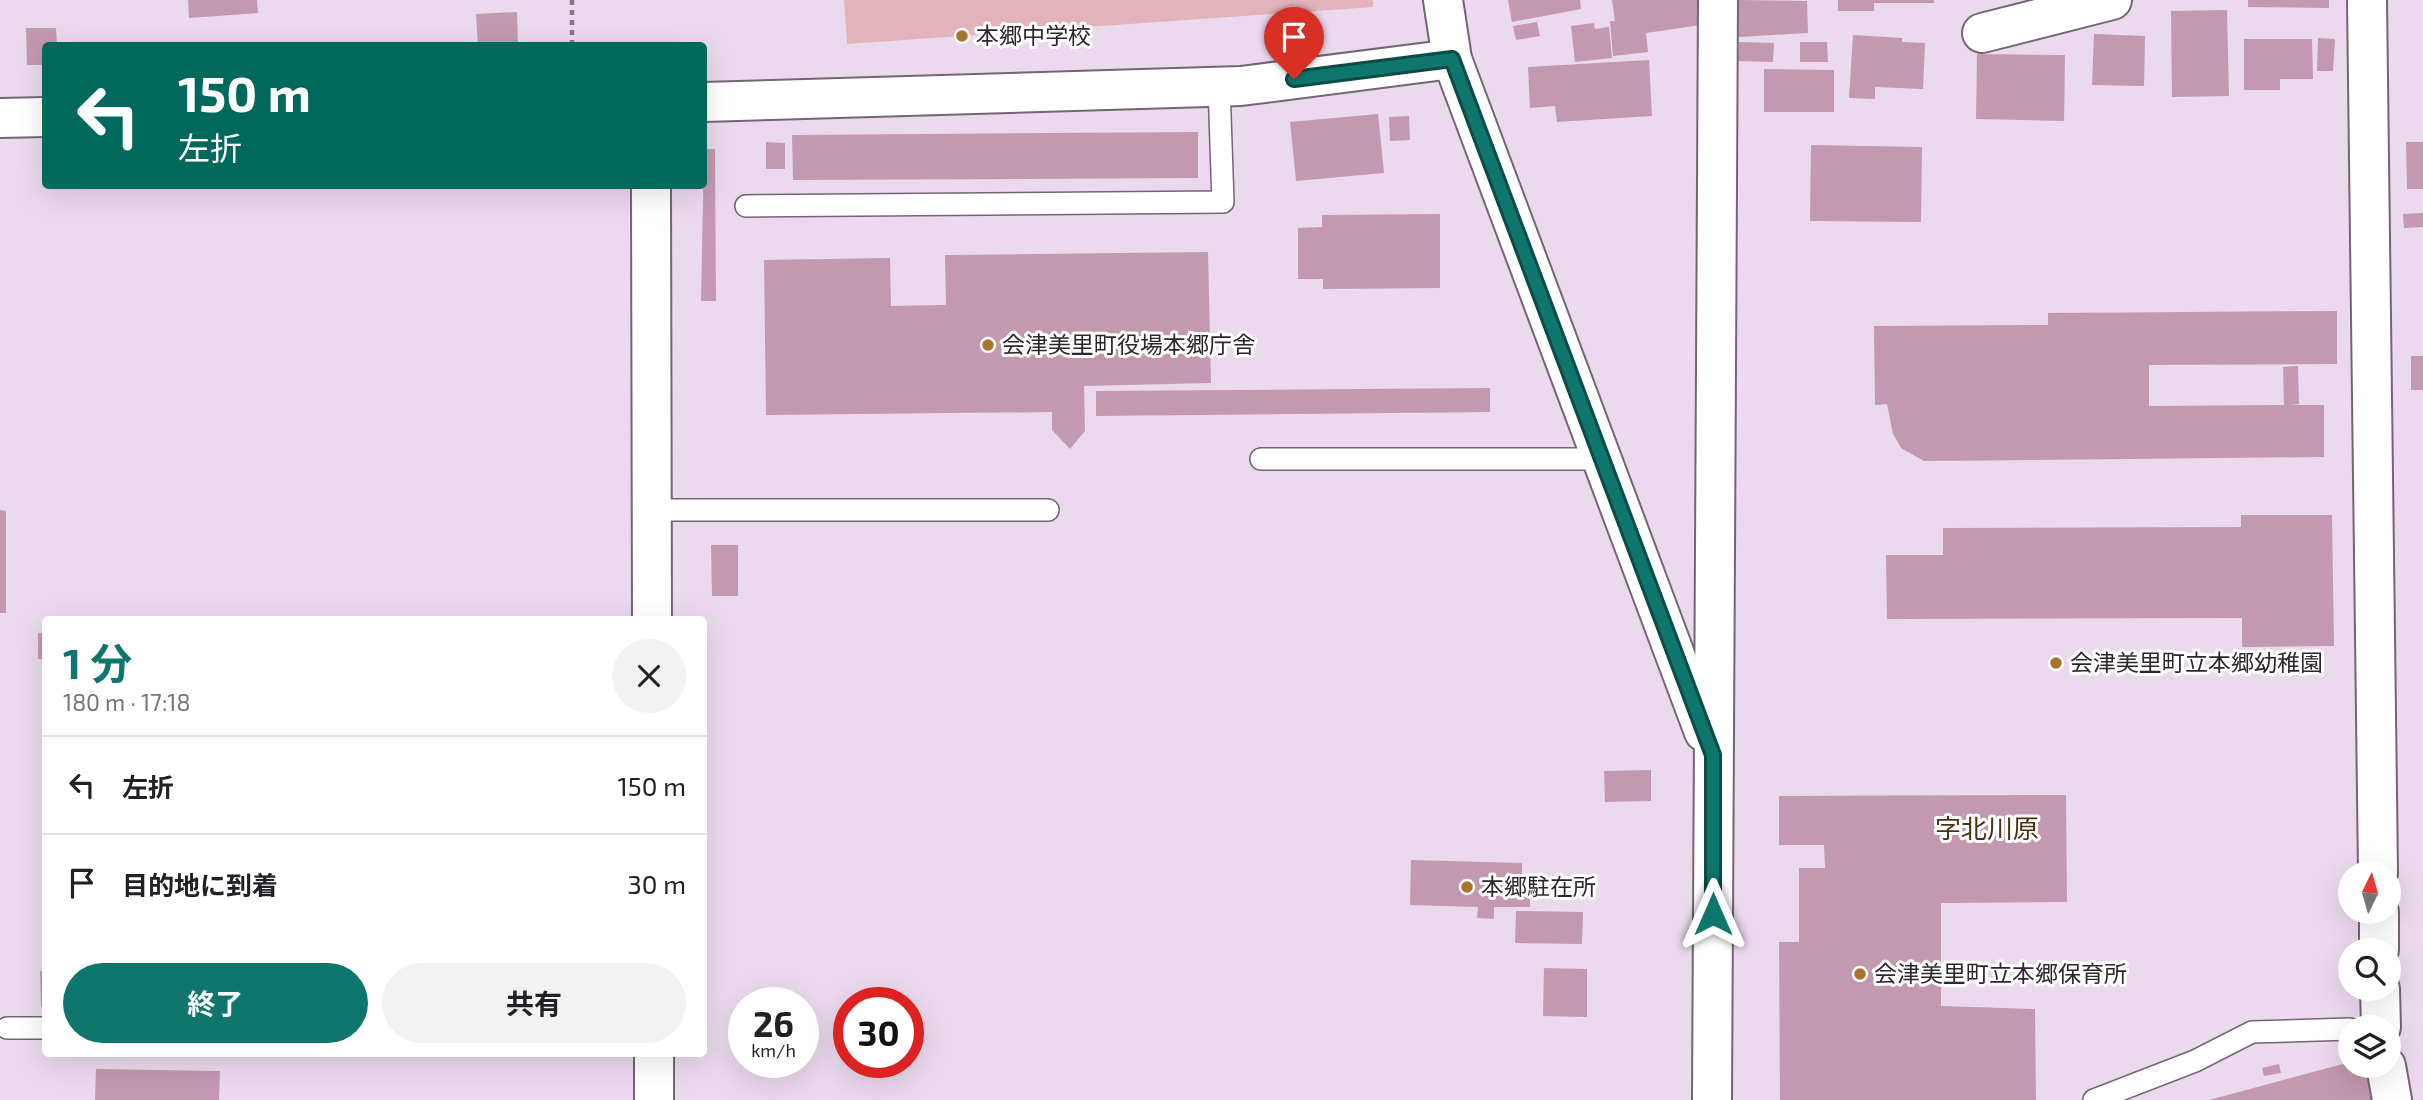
<!DOCTYPE html>
<html lang="ja">
<meta charset="utf-8">
<style>
body{margin:0;font-family:"Exo 2","Noto Sans JP",sans-serif;background:#f2f2f2;color:#202124;height:100vh;display:flex;flex-direction:column;font-size:26px;white-space:nowrap}
*{box-sizing:border-box;margin:0}
p{font-size:23px;color:#757577}
.icon{flex:none;width:38px;height:38px;fill:none;stroke:currentColor;stroke-width:2;stroke-linecap:round;stroke-linejoin:round}
.map{position:relative;flex:1;overflow:hidden}
.sheet{position:absolute;left:42px;top:616px;width:665px;height:441px;display:flex;flex-direction:column;background:#fff;border-radius:7px;box-shadow:0 7px 28px #0002}
.sheet>*{flex:none}
.hud{position:absolute;left:42px;top:42px;width:665px;height:147px;border-radius:7px;box-shadow:0 7px 28px #0002;background:#00695c;color:#fff;overflow:hidden}
.needle{width:46px;rotate:5deg}
.buttons{position:absolute;left:2338px;top:861px;display:grid;gap:14px}
.buttons a{display:grid;place-items:center;width:63px;height:63px;border-radius:50%;background:#fff;box-shadow:0 7px 28px #0002;font-size:35px}
.speed{position:absolute;left:728px;top:987px;display:flex;gap:14px;font-size:35px;font-weight:700;text-align:center}
.speed>*{display:grid;place-content:center;width:91px;height:91px;border-radius:50%;background:#fff;box-shadow:0 7px 28px #0002;line-height:1}
.speed small{font-size:18px;font-weight:400}
.speed .limit{border:10px solid #d22;background:#fff;color:#111}
.pin{position:absolute;display:grid;place-items:center;width:60px;height:60px;color:#fff;margin:-72px -30px;border-radius:50% 50% 50% 0;rotate:-45deg;box-shadow:0 0 7px #0007}
.pin .icon{rotate:45deg}
.me{position:absolute;width:77px;margin:-38px;rotate:0deg;stroke-linejoin:round;filter:drop-shadow(0 0 5px #0008)}
.turn{display:flex;align-items:center;gap:24px;height:147px;padding:0 21px;font-size:32px}
.turn .icon{width:91px;height:91px;stroke-width:2.5}
.turn b{display:block;font-size:49px;line-height:60px}
.round{display:grid;place-items:center;flex:none;width:74px;height:74px;border-radius:37px;background:#f2f2f2}
.summary{display:flex;align-items:center;justify-content:space-between;height:119px;padding:0 21px}
h1{font-size:42px;font-weight:700;line-height:52px;color:#0f766e}
.button{display:flex;gap:14px;margin-top:auto;padding:14px 21px}
.button a{flex:1;height:80px;border-radius:42px;background:#0f766e;color:#fff;font-size:28px;font-weight:700;line-height:80px;text-align:center}
.button a+a{background:#f2f2f2;color:#202124}
ul{padding:0;list-style:none}
li{display:flex;align-items:center;gap:21px;height:98px;padding:0 21px;border-top:2px solid #e0e0e0}
li div{flex:1}
li b{display:block;font-size:26px}
li em{font-style:normal}
.map>svg:first-child{display:block}
.green{fill:#e3b3bc}
.building{fill:#c399b0}
.lines{fill:none;stroke-linecap:round;stroke-linejoin:round}
.lane-casing{stroke:#746575;stroke-width:24}
.street-casing{stroke:#746575;stroke-width:42}
.path{stroke:#857986;stroke-width:4.5;stroke-dasharray:5 5;stroke-linecap:butt}
.lane{stroke:#fff;stroke-width:21}
.street{stroke:#fff;stroke-width:38}
.route-casing{stroke:#0a4d48;stroke-width:18}
.route{stroke:#0f766e;stroke-width:12}
.poi-dot{fill:#a9732e;stroke:#fff;stroke-width:2.5}
.labels{text-anchor:middle;stroke-width:6;stroke-linejoin:round;paint-order:stroke}
.poi-label{font-size:23px;fill:#2d262d;stroke:#fff;text-anchor:start}
.quarter-label{font-size:26px;fill:#4d3312;stroke:#fff}
</style>
<div class="map">
<svg width="2423" height="1100" viewBox="0 0 2423 1100">
<rect width="100%" height="100%" fill="#ebd9ed"/>
<polygon class="green" points="844,0 1373,0 1373,7 847,44"/>
<g class="building">
<polygon points="188,0 257,0 258,13 189,18"/>
<polygon points="1508,0 1580,0 1581,9 1512,22"/>
<polygon points="1612,0 1698,0 1701,25 1646,33 1648,52 1613,56 1610,21 1615,21"/>
<polygon points="1737,0 1807,1 1808,33 1739,37"/>
<polygon points="1838,0 1934,0 1934,3 1874,3 1874,11 1838,11"/>
<polygon points="2248,0 2329,0 2329,8 2248,7"/>
<polygon points="2227,10 2229,96 2172,97 2171,11"/>
<polygon points="517,12 518,46 478,46 476,14"/>
<polygon points="1537,22 1540,36 1516,40 1513,26"/>
<polygon points="1594,23 1595,29 1609,27 1612,58 1575,62 1571,26"/>
<polygon points="26,28 56,28 57,46 46,46 46,65 27,65"/>
<polygon points="2094,34 2145,36 2144,86 2092,85"/>
<polygon points="1853,35 1902,38 1902,42 1925,43 1923,89 1875,87 1875,99 1849,98"/>
<polygon points="2318,38 2335,39 2333,71 2317,71"/>
<polygon points="2244,39 2312,39 2313,79 2280,79 2280,90 2244,90"/>
<polygon points="1739,42 1774,43 1773,62 1738,61"/>
<polygon points="1800,42 1827,42 1828,62 1800,62"/>
<polygon points="1977,54 2065,55 2064,121 1976,119"/>
<polygon points="1649,60 1652,116 1557,122 1555,106 1530,108 1528,67"/>
<polygon points="1764,69 1834,70 1834,112 1764,112"/>
<polygon points="1378,114 1384,173 1296,181 1290,122"/>
<polygon points="1409,116 1410,140 1390,141 1389,117"/>
<polygon points="1198,132 1198,178 793,180 792,135"/>
<polygon points="766,142 785,143 785,169 766,169"/>
<polygon points="2406,142 2423,142 2423,189 2407,189"/>
<polygon points="1811,145 1922,147 1921,222 1810,221"/>
<polygon points="704,149 715,149 716,301 701,301"/>
<polygon points="2423,213 2423,227 2404,228 2403,214"/>
<polygon points="1440,214 1440,288 1323,289 1323,279 1298,279 1298,228 1322,227 1322,215"/>
<polygon points="1208,252 1211,383 1084,386 1085,431 1070,449 1052,430 1052,412 766,415 764,260 890,258 891,306 946,305 945,255"/>
<polygon points="2337,311 2337,364 2149,365 2149,406 2284,405 2283,367 2298,366 2299,404 2290,405 2324,405 2324,457 1924,461 1901,448 1893,434 1887,404 1875,405 1874,326 2048,325 2048,313"/>
<rect x="2411" y="356" width="12" height="34"/>
<polygon points="1490,388 1490,412 1096,416 1096,391"/>
<polygon points="0,510 6,511 6,613 0,613"/>
<polygon points="2241,515 2332,515 2334,646 2242,647 2242,618 1887,619 1886,555 1943,555 1943,528 2241,527"/>
<polygon points="711,545 738,545 738,596 712,596"/>
<rect x="38" y="633" width="8" height="26"/>
<polygon points="1651,770 1651,801 1605,802 1604,771"/>
<polygon points="2066,795 2067,902 1941,903 1941,1006 2035,1009 2036,1100 1780,1100 1779,942 1799,942 1799,868 1825,868 1824,845 1779,845 1779,796"/>
<polygon points="1411,860 1522,863 1522,891 1530,891 1530,907 1494,907 1494,919 1477,918 1478,907 1410,905"/>
<polygon points="1516,911 1583,912 1582,944 1515,943"/>
<polygon points="1544,968 1587,969 1587,1017 1543,1016"/>
<polygon points="40,971 46,971 46,1006 41,1007"/>
<polygon points="2350,1062 2350,1066 2366,1066 2374,1100 2209,1100"/>
<polygon points="2279,1064 2281,1073 2264,1076 2262,1068"/>
<polygon points="96,1069 220,1071 219,1100 95,1100"/>
</g>
<g class="lines">
<defs>
<g id="lane">
<polyline points="746,206 1223,202 1219,86"/>
<polyline points="1261,459 1602,459"/>
<polyline points="652,510 1048,510"/>
<polyline points="7,1028 46,1028"/>
<polyline points="2094,1100 2195,1061 2252,1032 2350,1029"/>
</g>
<g id="street">
<polyline points="1443,0 1452,59 1704,732"/>
<polyline points="2367,0 2378,873"/>
<polyline points="1982,33 2112,0"/>
<polyline points="704,102 1241,86 1452,59"/>
<polyline points="0,118 46,117"/>
<polyline points="651,186 652,620"/>
<polyline points="2379,912 2379,950"/>
<polyline points="2380,989 2381,1027"/>
<polyline points="654,1054 654,1100"/>
<polyline points="2386,1066 2392,1100"/>
<polyline points="1712,1100 1718,0"/>
</g>
</defs>
<use href="#lane" class="lane-casing"/>
<use href="#street" class="street-casing"/>
<polyline class="path" points="572,0 572,46"/>
<use href="#lane" class="lane"/>
<use href="#street" class="street"/>
</g>
<g class="lines">
<defs>
<polyline id="route" points="1294,79 1452,59 1713,755 1713,914"/>
</defs>
<use href="#route" class="route-casing"/>
<use href="#route" class="route"/>
</g>
<g class="poi-dot">
<circle cx="962" cy="36" r="7"/>
<circle cx="988" cy="345" r="7"/>
<circle cx="2056" cy="663" r="7"/>
<circle cx="1467" cy="887" r="7"/>
<circle cx="1860" cy="974" r="7"/>
</g>
<g class="labels">
<g class="poi-label">
<text x="976" y="44">本郷中学校</text>
<text x="1002" y="353">会津美里町役場本郷庁舎</text>
<text x="2070" y="671">会津美里町立本郷幼稚園</text>
<text x="1481" y="895">本郷駐在所</text>
<text x="1874" y="982">会津美里町立本郷保育所</text>
</g>
<g class="quarter-label">
<text x="1987" y="838">字北川原</text>
</g>
</g>
</svg>
<div class="buttons">
<a><svg class="needle" viewBox="-14 -14 28 28"><path d="M0-13l5 13h-10z" fill="#e53935"/><path d="M0 13l5-13h-10z" fill="#757577"/></svg></a>
<a><svg class="icon" aria-label="search" viewBox="0 0 24 24"><circle cx="10" cy="10" r="6"/><path d="M15 15l6 6"/></svg></a>
<a><svg class="icon" aria-label="layers" viewBox="0 0 24 24"><path d="M12 4l9 5-9 5-9-5zM3 14l9 5 9-5"/></svg></a>
</div>
<div class="speed"><div>26<small>km/h</small></div><div class="limit">30</div></div>
<div class="pin" style="left:1294px;top:79px;background:#d93025"><svg class="icon" aria-label="arrive" viewBox="0 0 24 24"><path d="M6 21V4h12l-3 4 3 4H6"/></svg></div>
<svg class="me" style="left:1713px;top:914px" viewBox="-20 -20 40 40"><path d="M0-17L14 15 0 8-14 15z" fill="#0f766e" stroke="#fff" stroke-width="4"/></svg>
<div class="hud">
<div class="turn"><svg class="icon" aria-label="left" viewBox="0 0 24 24"><path d="M17 20v-9H6M10 6l-5 5 5 5"/></svg><div><b>150 m</b>左折</div></div>
</div>
<section class="sheet">
<div class="summary"><div><h1>1 分</h1><p>180 m · 17:18</p></div><a class="round"><svg class="icon" aria-label="close" viewBox="0 0 24 24"><path d="M6 6l12 12M18 6L6 18"/></svg></a></div>
<ul>
<li><svg class="icon" aria-label="left" viewBox="0 0 24 24"><path d="M17 20v-9H6M10 6l-5 5 5 5"/></svg><div><b>左折</b></div><em>150 m</em></li>
<li><svg class="icon" aria-label="arrive" viewBox="0 0 24 24"><path d="M6 21V4h12l-3 4 3 4H6"/></svg><div><b>目的地に到着</b></div><em>30 m</em></li>
</ul>
<div class="button"><a>終了</a><a>共有</a></div>
</section>
</div>
